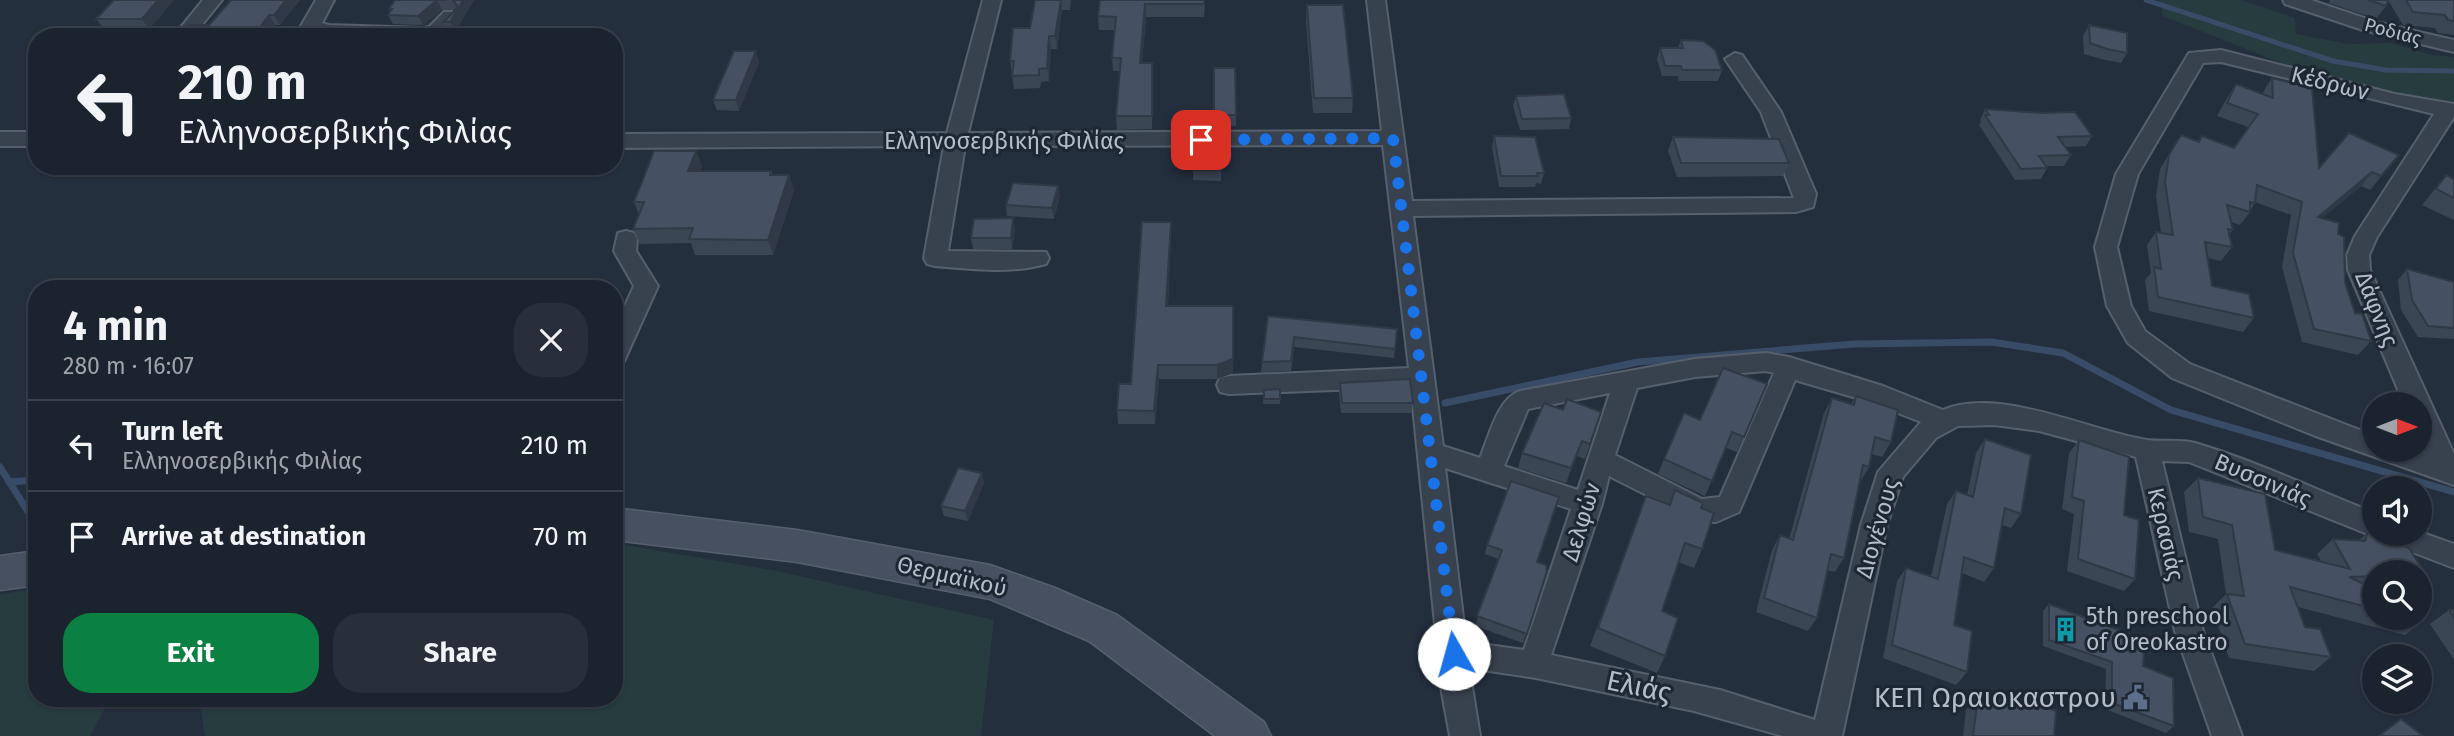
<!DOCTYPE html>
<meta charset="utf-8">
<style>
body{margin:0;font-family:"Fira Sans",sans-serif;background:#282f3a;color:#f1f3f6;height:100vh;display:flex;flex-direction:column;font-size:26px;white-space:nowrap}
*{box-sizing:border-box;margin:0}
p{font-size:23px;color:#a0a4aa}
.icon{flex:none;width:38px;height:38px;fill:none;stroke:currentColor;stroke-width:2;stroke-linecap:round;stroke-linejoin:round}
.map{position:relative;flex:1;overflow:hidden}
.sheet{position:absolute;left:28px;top:280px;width:595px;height:427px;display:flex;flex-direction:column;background:#1b232e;border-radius:28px;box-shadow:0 2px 5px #0004,0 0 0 2px #39404a}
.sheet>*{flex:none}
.hud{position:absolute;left:28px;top:28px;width:595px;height:147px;border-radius:28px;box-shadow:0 2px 5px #0004,0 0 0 2px #39404a;background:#1b232e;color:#f1f3f6;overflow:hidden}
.needle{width:46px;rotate:90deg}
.buttons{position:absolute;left:2362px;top:392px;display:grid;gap:14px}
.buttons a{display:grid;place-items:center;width:70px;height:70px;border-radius:50%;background:#1b232e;box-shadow:0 2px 5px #0004,0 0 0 2px #39404a;font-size:35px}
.pin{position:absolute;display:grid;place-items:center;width:60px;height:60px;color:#fff;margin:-30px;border-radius:14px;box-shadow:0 4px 10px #0006}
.me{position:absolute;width:77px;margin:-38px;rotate:353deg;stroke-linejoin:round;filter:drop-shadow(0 0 5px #0008)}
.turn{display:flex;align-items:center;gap:24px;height:147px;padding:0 35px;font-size:32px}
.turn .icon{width:91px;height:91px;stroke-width:2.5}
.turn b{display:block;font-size:49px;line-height:60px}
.round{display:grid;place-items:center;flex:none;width:74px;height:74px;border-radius:28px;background:#282f3a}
.summary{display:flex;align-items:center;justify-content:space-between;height:119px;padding:0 35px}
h1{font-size:42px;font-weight:700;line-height:52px}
.button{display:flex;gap:14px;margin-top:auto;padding:14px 35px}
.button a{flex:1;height:80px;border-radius:28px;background:#0b8043;color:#fff;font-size:28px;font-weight:700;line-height:80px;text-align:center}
.button a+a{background:#282f3a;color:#f1f3f6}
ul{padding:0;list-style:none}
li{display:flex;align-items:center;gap:21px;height:91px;padding:0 35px;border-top:2px solid #39404a}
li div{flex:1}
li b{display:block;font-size:26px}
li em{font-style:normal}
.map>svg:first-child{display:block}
.green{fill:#263c3f}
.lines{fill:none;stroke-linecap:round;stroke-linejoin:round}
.stream-far1{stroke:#394c67;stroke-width:5}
.stream{stroke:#394c67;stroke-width:7}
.street-casing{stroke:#565f6c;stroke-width:4}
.secondary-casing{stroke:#565f6c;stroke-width:3}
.street{fill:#38414e;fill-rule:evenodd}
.secondary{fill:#465061;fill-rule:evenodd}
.wall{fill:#3b4654}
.shaded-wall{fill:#303945}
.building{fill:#455162;stroke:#303945;stroke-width:2}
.route{stroke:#1a73e8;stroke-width:12;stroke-dasharray:0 21.6}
.labels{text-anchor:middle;stroke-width:6;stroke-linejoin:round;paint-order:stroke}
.far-street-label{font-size:19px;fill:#b4bcc9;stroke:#1d2633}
.street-label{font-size:23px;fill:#b4bcc9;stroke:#1d2633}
.poi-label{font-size:23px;fill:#b4bcc9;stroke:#1d2633;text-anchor:start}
.near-street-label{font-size:28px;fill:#b4bcc9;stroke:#1d2633}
.near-poi-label{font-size:28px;fill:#b4bcc9;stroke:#1d2633;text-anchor:end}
</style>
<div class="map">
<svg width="2454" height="736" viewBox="0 0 2454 736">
<rect width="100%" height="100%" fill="#242f3e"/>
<g class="green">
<polygon points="2159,0 2241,0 2295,18 2296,34 2349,44 2391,43 2432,55 2454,57 2454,112 2321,79 2163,16"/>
<polygon points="614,543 777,571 994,620 981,736 205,736 199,698 614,698"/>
<polygon points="37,589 37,698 110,698 90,736 0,736 0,594"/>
</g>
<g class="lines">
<polyline class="stream-far1" points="2146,0 2333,61 2386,70 2454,71"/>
<g class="stream">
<polyline points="1445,403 1638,362 1854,344 1991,342 2063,353 2171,410 2454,492"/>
<polyline points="0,467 37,526"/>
<polyline points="9,482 37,480"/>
</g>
<defs>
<g id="street">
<polygon points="203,0 222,0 192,37 173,37"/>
<path d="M316,0H334L322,23L329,25L423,28L429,27L444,12H458L460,16L443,35L436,37C410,37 316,45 301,26Z"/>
<path d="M983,0H1001L968,133L1382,131L1367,0H1385L1412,201L1794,198L1761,112L1725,59L1735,53L1742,55L1781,112L1816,194L1813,207L1796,212L1413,216L1443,446L1480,458C1489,437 1497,399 1520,391L1695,359L1766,353L1789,357L1883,386L1943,410C1999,386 2090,431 2147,440C2163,442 2180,439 2195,443C2256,461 2316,490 2375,513V534H2382L2375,536L2365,533L2189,462L2162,461L2203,631L2242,736H2212L2175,631L2136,457L2039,431L1994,425L1958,426L1936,438L1903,477L1887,525L1842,736H1783L1694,711L1536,678L1469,668L1480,736H1450L1442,693L1411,387L1229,394L1220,392L1217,385L1220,378L1229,376L1409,368L1383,145L965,146L948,251L1046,252L1049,258L1046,264C1011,274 971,269 935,266L927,264L924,258L944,146L614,148V134L947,133ZM1766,371L1774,373L1720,497L1702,499L1615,455L1637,388L1695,377ZM1795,380L1867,401L1921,422L1878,472L1861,525L1815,720L1720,690L1551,655L1602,504L1609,476L1698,521L1716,522L1739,512ZM1610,393L1578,490L1504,466L1528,409ZM1445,468L1571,509L1524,650L1466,642Z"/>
<polygon points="2283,0 2311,0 2376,22 2454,40 2454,52 2363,30 2285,4"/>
<path d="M2221,50L2395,94L2454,104V117L2377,237L2369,255L2370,270L2454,454V485L2313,435L2172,378L2128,343L2107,306L2095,247L2116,174L2189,53ZM2221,62L2434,114L2355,236L2347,255L2348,270L2404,404H2420V441L2425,453L2375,450V436L2190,364L2145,331L2131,306L2117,247L2138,174L2203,63Z"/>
<rect x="0" y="132" width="37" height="14"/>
<polygon points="626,231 634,233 637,239 636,251 658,286 626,357 623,363 614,366 614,330 634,286 614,251 618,233"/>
<polygon points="2420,532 2454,544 2454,568 2386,542 2382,534"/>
</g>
<g id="secondary">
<polygon points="614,508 797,530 990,565 1055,588 1117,615 1264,722 1271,736 1215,736 1089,641 990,599 797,562 614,540"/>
<polygon points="37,551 37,585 0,590 0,556"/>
</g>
</defs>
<use href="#street" class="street-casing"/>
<use href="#secondary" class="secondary-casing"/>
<use href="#street" class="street"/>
<use href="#secondary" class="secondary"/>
</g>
<g class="wall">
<polygon points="114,0 174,0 149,29 104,29 96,19"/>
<polygon points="231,0 300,0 280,25 275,25 267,37 173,37 209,25"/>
<polygon points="395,0 474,0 455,32 449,32 444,22 455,10 442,10 423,25 393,24 388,15 390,11 389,9"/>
<polygon points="1035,0 1071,0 1070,10 1062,10 1057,49 1051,49 1049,81 1041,82 1040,88 1014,89 1010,61 1030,28"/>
<polygon points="1100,0 1205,0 1204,17 1146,17 1142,63 1153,76 1152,129 1117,130 1116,116 1120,71 1113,71 1112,58 1115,30 1099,30 1098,16"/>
<polygon points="2330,0 2388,0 2386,6 2376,19 2329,3"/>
<polygon points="2388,0 2454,0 2454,35 2438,33 2435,28 2403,25"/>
<polygon points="1307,5 1353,98 1352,113 1313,113 1306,21"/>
<polygon points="2089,25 2127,53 2121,63 2101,59 2084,54 2083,36"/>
<polygon points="1681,40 1722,70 1718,81 1679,81 1678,76 1662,76 1657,59 1660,48 1678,48"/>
<polygon points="759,62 739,111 717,110 713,100"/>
<polygon points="1214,68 1235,68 1236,126 1214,126"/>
<polygon points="2272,78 2319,168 2399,155 2370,190 2361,186 2322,218 2338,234 2345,282 2355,313 2371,341 2358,355 2302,342 2282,267 2291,215 2255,202 2250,212 2240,225 2231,222 2233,230 2229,235 2232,247 2221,261 2207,258 2212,286 2254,318 2243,332 2149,311 2145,280 2151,273 2147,245 2156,232 2161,233 2156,196 2160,169 2181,135 2198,141 2202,136 2234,148 2248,127 2217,116 2227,98 2236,84 2263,94 2263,92"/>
<polygon points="1516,96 1571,118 1569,129 1520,130 1513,106"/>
<polygon points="1985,109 2092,136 2086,146 2065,147 2071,155 2064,166 2046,166 2047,168 2041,179 2015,180 1979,125 1981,122 1980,120"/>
<polygon points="1494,136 1544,173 1541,184 1536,183 1535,187 1499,187 1492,147"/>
<polygon points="1673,137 1789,163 1783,176 1677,177 1668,151"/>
<polygon points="1222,142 1221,181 1193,180 1193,170"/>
<polygon points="696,151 702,166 700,171 771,171 773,175 789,175 794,190 773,255 695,255 691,243 640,244 633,229 639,214 634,202"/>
<polygon points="2446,175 2454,179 2454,220 2422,205"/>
<polygon points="1060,196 1054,219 1007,216 1006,205"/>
<polygon points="1171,222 1171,236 1168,306 1233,373 1217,379 1159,379 1155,424 1118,424 1117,410 1131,384"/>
<polygon points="1015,229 1012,249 973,249 971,238"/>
<polygon points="2407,269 2454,282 2454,339 2418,337 2401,310 2398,280"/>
<polygon points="1268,316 1395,349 1394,358 1294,347 1291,371 1261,372"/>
<polygon points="1340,383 1413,403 1411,413 1341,413 1339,393"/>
<polygon points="1767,384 1737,452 1726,448 1705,496 1658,474 1664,459 1700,420"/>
<polygon points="1280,389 1280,404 1263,404 1264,390"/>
<polygon points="1856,396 1891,442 1882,457 1871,454 1869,467 1860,482 1844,558 1835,572 1827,570 1817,618 1808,631 1756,612 1772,550 1780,535 1789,539 1824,413 1832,398 1851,404"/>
<polygon points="1563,410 1601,412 1585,459 1577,456 1566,483 1518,468 1522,453"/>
<polygon points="1985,439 2021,514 2011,528 2002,525 1994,568 1984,582 1962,573 1954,625 1967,672 1956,685 1883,658 1897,581 1906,568 1931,577 1947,504 1956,491 1967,495 1976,453"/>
<polygon points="2079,440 2124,515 2135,579 2124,591 2067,571 2074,514 2062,509 2069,453"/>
<polygon points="982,473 984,483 968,521 944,516 941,506"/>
<polygon points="2198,478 2275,550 2322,562 2317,554 2333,539 2358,541 2367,533 2426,575 2420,580 2420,572 2375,572 2375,618 2420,618 2423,621 2405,635 2298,607 2305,627 2331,657 2314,671 2229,658 2212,608 2226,594 2218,539 2189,532 2184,492"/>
<polygon points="1675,490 1701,508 1702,549 1694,568 1678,562 1662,611 1665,656 1657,673 1590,646 1646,496 1669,505"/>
<polygon points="1487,545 1537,562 1547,571 1523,643 1475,626 1498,559 1485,554"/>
<polygon points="2049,604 2143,666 2174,726 2166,733 2105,709 2106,669 2043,646 2043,611"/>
<polygon points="2449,610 2454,618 2454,658 2453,658 2430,624"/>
<polygon points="2006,693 2054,736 1963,736 1966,710 1978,696 1997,703"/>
</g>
<g class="shaded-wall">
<polygon points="158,0 174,0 149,29 142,19"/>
<polygon points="286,0 300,0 280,25 274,15"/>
<polygon points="437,0 442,10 423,25 418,16"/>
<polygon points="463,0 474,0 455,32 450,22"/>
<polygon points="1061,0 1062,10 1057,49 1055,36"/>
<polygon points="1145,4 1146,17 1141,76 1140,63"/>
<polygon points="269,15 275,25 267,37 253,37"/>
<polygon points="1049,36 1051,49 1049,81 1047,68"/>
<polygon points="756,51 759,62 739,111 736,100"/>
<polygon points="696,151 702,166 694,186 688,171"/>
<polygon points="2372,172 2361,186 2307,231 2318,217"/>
<polygon points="789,175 794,190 773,255 768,240"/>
<polygon points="1058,186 1060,196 1054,219 1052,208"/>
<polygon points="1013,218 1015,229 1012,249 1011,238"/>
<polygon points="1171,222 1171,236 1167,320 1166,306"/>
<polygon points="1233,359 1233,373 1217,379 1217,365"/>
<polygon points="1158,365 1159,379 1155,424 1154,411"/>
<polygon points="1582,441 1577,456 1566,483 1571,468"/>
<polygon points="982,473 984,483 968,521 965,511"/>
</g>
<g class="building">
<polygon points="114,0 158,0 142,19 96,19"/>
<polygon points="231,0 286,0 274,15 269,15 253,37 173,37 178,31 190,25 209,25"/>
<polygon points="395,0 446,0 437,0 418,16 388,15 392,9 389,9"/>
<polygon points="453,0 463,0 450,22 444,22 458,7"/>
<polygon points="1035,0 1061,0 1055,36 1049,36 1047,68 1039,69 1039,75 1012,76 1014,61 1010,61 1013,28 1030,28"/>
<polygon points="1100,0 1204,0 1204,4 1145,4 1140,63 1152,63 1152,116 1116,116 1121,58 1112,58 1116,17 1098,16"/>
<polygon points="2368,0 2388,0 2386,6"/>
<polygon points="2406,0 2454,0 2454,21 2448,20 2445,15 2413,12"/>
<polygon points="1307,5 1343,5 1353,98 1314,98"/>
<polygon points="2089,25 2127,33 2127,53 2107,49 2090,43"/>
<polygon points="1681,40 1703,41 1715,50 1722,70 1682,70 1681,66 1665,66 1660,48 1683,48"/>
<polygon points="734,51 756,51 736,100 713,100"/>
<polygon points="1214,68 1235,68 1236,115 1214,115"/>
<polygon points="2272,78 2312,88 2319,168 2349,133 2399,155 2381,176 2372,172 2318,217 2339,223 2338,234 2344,237 2345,282 2355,313 2362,314 2371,341 2314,329 2293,253 2302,202 2257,185 2255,203 2250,202 2250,212 2227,205 2233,230 2228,229 2232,247 2205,242 2212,286 2249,294 2254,318 2158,297 2154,267 2161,269 2156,232 2173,235 2165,182 2169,155 2181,135 2199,142 2202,136 2234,148 2258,114 2227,103 2236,84 2273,98"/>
<polygon points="1564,94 1571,118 1522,119 1516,96"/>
<polygon points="1985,109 2041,113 2075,112 2092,136 2058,137 2071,155 2039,156 2047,168 2021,169 1985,115 1989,115"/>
<polygon points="1494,136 1535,137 1544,173 1537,173 1538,176 1501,176"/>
<polygon points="1673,137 1779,139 1789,163 1681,163"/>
<polygon points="1194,142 1222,142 1221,170 1193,170"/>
<polygon points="654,151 696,151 688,171 771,171 770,175 789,175 768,240 689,239 693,228 633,229 644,202 634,202"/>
<polygon points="2446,175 2454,179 2454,198 2436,189"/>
<polygon points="1013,183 1058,186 1052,208 1006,205"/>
<polygon points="1013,218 1011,238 971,238 974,219"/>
<polygon points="1142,222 1171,222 1166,306 1233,306 1233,359 1217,365 1158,365 1154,411 1117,410 1119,384 1131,384"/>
<polygon points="2407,269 2454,282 2454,328 2428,326 2412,300"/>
<polygon points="1268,316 1397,329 1395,349 1294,337 1291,361 1262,362"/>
<polygon points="1723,368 1767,384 1744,437 1732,432 1712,481 1664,459 1684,413 1700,420"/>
<polygon points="1410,379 1413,403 1342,403 1340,383"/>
<polygon points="1280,389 1280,399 1264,399 1264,390"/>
<polygon points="1856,396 1898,410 1891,442 1875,437 1869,467 1863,465 1844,558 1831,554 1817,618 1764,598 1780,535 1793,540 1832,398 1854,405"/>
<polygon points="1567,399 1601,412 1590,444 1582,441 1571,468 1522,453 1544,403 1563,410"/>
<polygon points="1985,439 2031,455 2021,514 2005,508 1994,568 1964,557 1954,625 1972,631 1967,672 1892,645 1906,568 1938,579 1956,491 1973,497"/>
<polygon points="2079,440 2129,457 2124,515 2139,520 2135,579 2078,559 2084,501 2072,497"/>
<polygon points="958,468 982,473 965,511 941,506"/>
<polygon points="2198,478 2265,494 2275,550 2350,569 2333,539 2365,541 2367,533 2409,548 2426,575 2420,575 2420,572 2375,572 2375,576 2349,577 2375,589 2375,609 2290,587 2305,627 2320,629 2331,657 2245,644 2227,594 2244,596 2232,525 2203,517"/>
<polygon points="1511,481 1559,497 1537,562 1546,565 1547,571 1527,634 1477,616 1502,550 1487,545"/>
<polygon points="1675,490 1703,503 1701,508 1714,513 1702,549 1685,543 1662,611 1678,618 1665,656 1598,628 1646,496 1670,505"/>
<polygon points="2049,604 2145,640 2143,666 2173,678 2174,726 2112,703 2112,662 2049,640"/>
<polygon points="2420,610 2426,612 2423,621 2412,618 2420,618"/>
<polygon points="2449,610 2454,610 2454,618"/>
<polygon points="2006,693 2056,711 2054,736 1973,736 1978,696 2005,706"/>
<polygon points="2401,719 2423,736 2379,736"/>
</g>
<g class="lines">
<polyline class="route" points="1201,140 1393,138 1454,654"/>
</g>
<defs>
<symbol id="building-bare" viewBox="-9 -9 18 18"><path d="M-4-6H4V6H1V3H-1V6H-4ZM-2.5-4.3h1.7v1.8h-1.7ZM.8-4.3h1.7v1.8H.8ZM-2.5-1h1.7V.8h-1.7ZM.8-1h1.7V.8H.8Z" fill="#0f9aa8" stroke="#1d2633" stroke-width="2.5" paint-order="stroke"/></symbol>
<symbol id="civic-bare" viewBox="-9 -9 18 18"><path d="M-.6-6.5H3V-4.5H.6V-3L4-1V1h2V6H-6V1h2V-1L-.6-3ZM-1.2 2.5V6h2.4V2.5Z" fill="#5c6f8a" stroke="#1d2633" stroke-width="2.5" paint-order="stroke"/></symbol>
</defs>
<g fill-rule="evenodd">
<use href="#building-bare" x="2048" y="612" width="35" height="35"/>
<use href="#civic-bare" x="2118" y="680" width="35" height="35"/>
</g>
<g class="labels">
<g class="far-street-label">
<text transform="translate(2393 31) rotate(15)" y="7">Ροδιάς</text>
</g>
<g class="street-label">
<text transform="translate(2330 83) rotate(14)" y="8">Κέδρων</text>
<text x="1004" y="149">Ελληνοσερβικής Φιλίας</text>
<text transform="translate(2377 309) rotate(68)" y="8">Δάφνης</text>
<text transform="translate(2263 480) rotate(23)" y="8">Βυσσινιάς</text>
<text transform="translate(1581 522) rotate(-73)" y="8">Δελφών</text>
<text transform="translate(1877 528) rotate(-74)" y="8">Διογένους</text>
<text transform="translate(2166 534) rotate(77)" y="8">Κερασιάς</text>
<text transform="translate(952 576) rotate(13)" y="8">Θερμαϊκού</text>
</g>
<g class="poi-label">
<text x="2086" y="624">5th preschool<tspan x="2086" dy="26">of Oreokastro</tspan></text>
</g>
<g class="near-street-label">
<text transform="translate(1639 686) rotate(12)" y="10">Ελιάς</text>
</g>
<g class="near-poi-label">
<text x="2116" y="707">ΚΕΠ Ωραιοκαστρου</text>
</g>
</g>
</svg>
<div class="buttons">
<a><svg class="needle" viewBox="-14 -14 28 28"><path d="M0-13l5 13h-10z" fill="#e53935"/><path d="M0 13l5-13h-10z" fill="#a0a4aa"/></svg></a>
<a><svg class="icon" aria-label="sound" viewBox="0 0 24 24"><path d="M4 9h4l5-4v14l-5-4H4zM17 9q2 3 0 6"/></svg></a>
<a><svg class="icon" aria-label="search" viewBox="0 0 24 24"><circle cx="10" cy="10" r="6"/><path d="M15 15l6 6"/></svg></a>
<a><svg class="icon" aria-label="layers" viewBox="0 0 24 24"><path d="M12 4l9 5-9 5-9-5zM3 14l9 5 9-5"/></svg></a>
</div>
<div class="pin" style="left:1201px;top:140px;background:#d93025"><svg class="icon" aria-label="arrive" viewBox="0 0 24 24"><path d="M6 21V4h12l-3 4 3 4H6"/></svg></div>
<svg class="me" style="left:1454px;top:654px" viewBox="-20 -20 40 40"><circle r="19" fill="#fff"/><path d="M0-13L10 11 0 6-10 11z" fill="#1a73e8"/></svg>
<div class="hud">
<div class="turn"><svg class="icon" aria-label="left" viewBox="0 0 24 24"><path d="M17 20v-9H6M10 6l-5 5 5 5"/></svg><div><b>210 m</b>Ελληνοσερβικής Φιλίας</div></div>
</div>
<section class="sheet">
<div class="summary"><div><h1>4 min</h1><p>280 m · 16:07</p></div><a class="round"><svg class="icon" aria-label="close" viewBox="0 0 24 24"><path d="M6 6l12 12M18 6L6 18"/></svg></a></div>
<ul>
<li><svg class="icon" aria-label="left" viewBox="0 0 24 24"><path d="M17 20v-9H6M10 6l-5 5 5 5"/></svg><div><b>Turn left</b><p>Ελληνοσερβικής Φιλίας</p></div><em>210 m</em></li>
<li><svg class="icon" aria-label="arrive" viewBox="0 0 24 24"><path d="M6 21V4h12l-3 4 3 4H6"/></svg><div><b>Arrive at destination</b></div><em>70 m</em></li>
</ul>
<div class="button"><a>Exit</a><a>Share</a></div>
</section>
</div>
